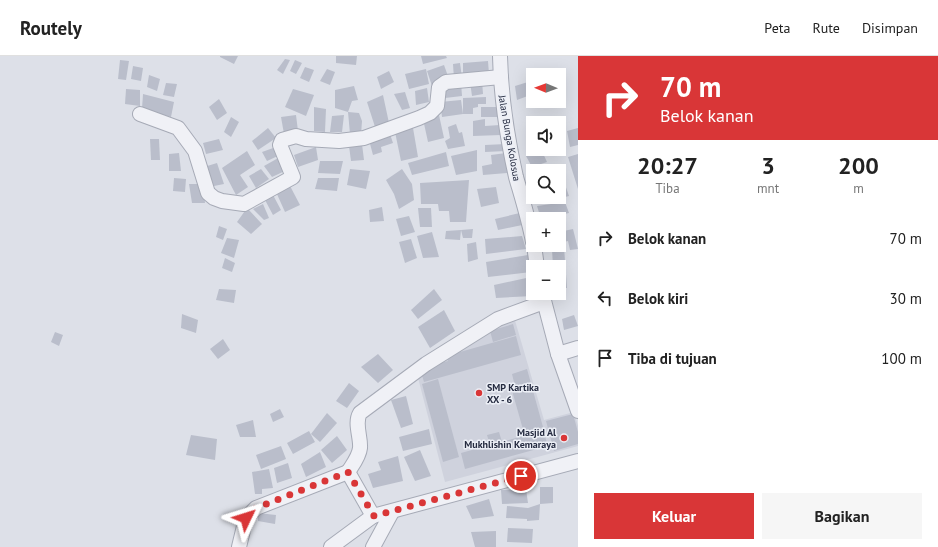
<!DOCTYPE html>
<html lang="id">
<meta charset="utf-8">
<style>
body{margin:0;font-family:"PT Sans",sans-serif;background:#f6f6f6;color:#222;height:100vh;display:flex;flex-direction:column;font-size:15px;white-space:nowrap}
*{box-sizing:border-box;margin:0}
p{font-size:13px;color:#767676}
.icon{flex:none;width:22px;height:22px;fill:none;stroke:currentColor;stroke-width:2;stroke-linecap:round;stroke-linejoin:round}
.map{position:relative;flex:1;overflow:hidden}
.sheet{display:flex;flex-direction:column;background:#fff;width:360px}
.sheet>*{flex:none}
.hud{background:#d93637;color:#fff;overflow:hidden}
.needle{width:26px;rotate:271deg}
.controls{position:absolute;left:526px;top:12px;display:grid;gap:8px}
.controls a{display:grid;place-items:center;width:40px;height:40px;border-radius:0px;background:#fff;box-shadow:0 4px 16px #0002;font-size:20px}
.pin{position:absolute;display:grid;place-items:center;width:34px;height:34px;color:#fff;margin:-17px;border:2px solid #fff;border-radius:50%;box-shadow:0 1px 4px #0007}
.me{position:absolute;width:44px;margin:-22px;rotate:49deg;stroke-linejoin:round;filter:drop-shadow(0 0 3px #0008)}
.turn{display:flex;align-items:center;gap:14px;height:84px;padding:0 16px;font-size:18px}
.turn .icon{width:52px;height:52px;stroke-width:2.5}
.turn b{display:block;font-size:28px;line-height:34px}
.eta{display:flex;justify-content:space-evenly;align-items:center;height:68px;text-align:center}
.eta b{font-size:24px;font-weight:800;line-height:28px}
.button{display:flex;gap:8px;margin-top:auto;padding:8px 16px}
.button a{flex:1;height:46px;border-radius:0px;background:#d93637;color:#fff;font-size:16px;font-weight:800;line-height:46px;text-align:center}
.button a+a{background:#f6f6f6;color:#222}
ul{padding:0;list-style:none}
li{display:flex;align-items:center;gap:12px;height:60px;padding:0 16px}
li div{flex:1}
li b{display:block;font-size:15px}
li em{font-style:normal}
header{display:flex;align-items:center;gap:24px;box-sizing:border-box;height:56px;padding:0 20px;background:#fff;border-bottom:1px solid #e0e0e0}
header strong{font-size:19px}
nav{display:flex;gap:22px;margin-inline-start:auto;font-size:14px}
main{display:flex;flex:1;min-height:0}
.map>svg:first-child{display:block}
.built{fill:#cfd2dd}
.building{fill:#babecb}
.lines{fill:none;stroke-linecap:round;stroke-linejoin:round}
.minor-casing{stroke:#a6aab6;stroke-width:16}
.minor{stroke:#f0f1f6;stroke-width:14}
.route{stroke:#d93637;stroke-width:7;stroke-dasharray:0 12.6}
.poi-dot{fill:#d93637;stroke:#eceff6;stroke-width:1.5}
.labels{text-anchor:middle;stroke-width:3;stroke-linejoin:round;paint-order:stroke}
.street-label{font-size:10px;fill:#252b40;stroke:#eceff6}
.poi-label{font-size:10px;font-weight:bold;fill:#252b40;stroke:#eceff6;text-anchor:start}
</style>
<header>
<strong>Routely</strong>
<nav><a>Peta</a><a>Rute</a><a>Disimpan</a></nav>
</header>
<main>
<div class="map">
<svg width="578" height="491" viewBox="0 0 578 491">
<rect width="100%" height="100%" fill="#dde0e8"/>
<polygon class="built" points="514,261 544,364 574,356 578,370 578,390 445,426 417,318"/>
<g class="building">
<polygon points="220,0 238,0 234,8 220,1"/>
<polygon points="336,0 357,0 356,9 336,7"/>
<polygon points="421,0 446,0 447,2 423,8"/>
<polygon points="285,3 290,4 283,18 277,14"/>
<polygon points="120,4 129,5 126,24 118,23"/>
<polygon points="295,4 302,7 296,18 290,15"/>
<polygon points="488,5 489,18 463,19 463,7"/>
<polygon points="460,7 462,22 454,23 453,8"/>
<polygon points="444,9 449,23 432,30 427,15"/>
<polygon points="133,10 143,12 141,25 131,23"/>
<polygon points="305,11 314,14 309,26 300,22"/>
<polygon points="327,13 335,16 330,29 320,25"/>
<polygon points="426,13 429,28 409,33 405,18"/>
<polygon points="389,15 394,26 381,33 377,21"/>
<polygon points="149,19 160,23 157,35 147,31"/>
<polygon points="482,24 483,38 472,40 470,26"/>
<polygon points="461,26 462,40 445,42 446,28"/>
<polygon points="528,26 533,34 533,38 517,44 515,30"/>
<polygon points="166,27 177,28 174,41 163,39"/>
<polygon points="354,30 358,44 352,45 348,56 335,52 335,34"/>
<polygon points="427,32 429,46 416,49 415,35"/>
<polygon points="126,33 140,34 140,50 125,48"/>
<polygon points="293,33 314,39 306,60 285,51"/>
<polygon points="405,36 410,52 402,54 394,38"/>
<polygon points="143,38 174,46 171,61 142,53"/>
<polygon points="383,39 389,67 376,74 367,46"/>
<polygon points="486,41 486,48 478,48 478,51 473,52 473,58 463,58 463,42"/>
<polygon points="219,43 227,57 217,64 209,51"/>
<polygon points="461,44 463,58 442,61 440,46"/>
<polygon points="314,51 326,53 325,76 314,75"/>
<rect x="481" y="51" width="19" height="10"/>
<polygon points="348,56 359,57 362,65 361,79 350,78"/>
<polygon points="296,59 298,75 284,78 281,61"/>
<polygon points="344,59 342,76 330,76 332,60"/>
<polygon points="439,59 444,82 428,86 423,63"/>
<polygon points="231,61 239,66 231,81 224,76"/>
<polygon points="485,63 485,70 500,69 501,79 473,80 473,65"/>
<polygon points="456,68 459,77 462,76 465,90 448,93 445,85 450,82 448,71"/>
<polygon points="268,72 276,82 258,94 252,85"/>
<polygon points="413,72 418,101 401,105 395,76"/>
<polygon points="578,72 578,89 570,91 567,75"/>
<polygon points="390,78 393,87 381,91 382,96 373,99 369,84"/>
<polygon points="150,83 159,83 160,104 151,104"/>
<polygon points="219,83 223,94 206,98 203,87"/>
<polygon points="533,87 533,93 541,93 547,106 532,111 526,100 531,97 528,89"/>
<polygon points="362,88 364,104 351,105 349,90"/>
<polygon points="506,88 506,95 485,96 485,89"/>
<polygon points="276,91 280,99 267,105 262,96"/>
<polygon points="316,91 318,104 298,111 294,99"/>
<polygon points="477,94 477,115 456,119 451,100"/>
<polygon points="247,95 255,109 240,119 248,131 236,139 222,112"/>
<polygon points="446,96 449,110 412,119 408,107"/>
<polygon points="179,97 181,115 169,115 169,98"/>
<polygon points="506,97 507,117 483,119 482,110 492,108 491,99"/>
<polygon points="578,98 578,133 568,101"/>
<polygon points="280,101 287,114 272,121 264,110"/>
<polygon points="320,105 343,105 340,118 318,117"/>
<polygon points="217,107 224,128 209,131 204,111"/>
<polygon points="261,113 269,123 256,132 249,120"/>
<polygon points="350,113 370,115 366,133 347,129"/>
<polygon points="402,113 412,128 414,144 399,153 394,138 386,124"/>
<polygon points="562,120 569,140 536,148 536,141 559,141 559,121"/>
<polygon points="174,122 186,123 185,136 173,135"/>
<polygon points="318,122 339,122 337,135 315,133"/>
<polygon points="469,124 466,166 450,166 449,155 439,155 438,148 421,148 420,127"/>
<polygon points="189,128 203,128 205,147 192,147"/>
<polygon points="289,128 300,149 285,156 276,136"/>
<polygon points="496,131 499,147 481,151 477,133"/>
<polygon points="273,139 281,154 273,159 265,144"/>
<polygon points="565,146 569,157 541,163 537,150"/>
<polygon points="263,148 269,162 264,164 253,153"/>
<polygon points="382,151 384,165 370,166 369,154"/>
<polygon points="247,152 262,168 251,178 237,166"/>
<polygon points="418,152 431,152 432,171 420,171"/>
<polygon points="524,156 527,168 498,174 495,163"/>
<polygon points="409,160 415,176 401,180 396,163"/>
<polygon points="219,170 227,173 223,184 216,181"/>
<polygon points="473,173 472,182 463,182 461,174"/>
<polygon points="573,173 578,193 570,194 568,185 559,187 559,176"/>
<polygon points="461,174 460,184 445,183 446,175"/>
<polygon points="432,176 439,201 423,202 417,180"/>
<polygon points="522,180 526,193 486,198 485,183"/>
<polygon points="227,182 239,184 234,202 221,197"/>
<polygon points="411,183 417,202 405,207 399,186"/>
<polygon points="476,186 478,203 468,206 467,188"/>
<polygon points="564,191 567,232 559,232 559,211 553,211 552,193"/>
<polygon points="528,199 531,216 488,221 486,206"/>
<polygon points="225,202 235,207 232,216 222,212"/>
<polygon points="531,221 533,240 496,242 494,229"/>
<polygon points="219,233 236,234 234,247 216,244"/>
<polygon points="434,233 442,244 418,263 411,254"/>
<polygon points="444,254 455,275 430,292 418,271"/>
<polygon points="182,258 198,264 196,277 181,272"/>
<polygon points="574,259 578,270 564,274 562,263"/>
<polygon points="513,268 516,279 493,286 490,275"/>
<polygon points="55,276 63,279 59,290 51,286"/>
<polygon points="516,280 521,299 424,326 421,316 433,312 432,309 448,305 446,300"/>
<polygon points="223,283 230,294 218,303 210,293"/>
<polygon points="378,298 393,314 378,327 361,311"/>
<polygon points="527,313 543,371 524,377 511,331 515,330 512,318"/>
<polygon points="438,323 459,401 443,406 422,328"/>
<polygon points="349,327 359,335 347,352 336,345"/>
<polygon points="406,340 413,368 401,372 391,344"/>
<polygon points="280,353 284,361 273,366 270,358"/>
<polygon points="327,357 337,367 320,386 311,378"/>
<polygon points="573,358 578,376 578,388 554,395 546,365"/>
<polygon points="253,364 256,381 240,381 236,369"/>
<polygon points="429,373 432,388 403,395 399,381"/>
<polygon points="543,374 548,390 465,413 461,397 490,389 487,379 499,376 502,386"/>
<polygon points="309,375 315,386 293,398 287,387"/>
<polygon points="191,379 217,383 215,404 186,399"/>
<polygon points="337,380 347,394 332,407 321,394"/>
<polygon points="281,390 286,403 261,413 256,399"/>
<polygon points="420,394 431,420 415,425 404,401"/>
<polygon points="320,396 326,411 306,421 301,408"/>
<polygon points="398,400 403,425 373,432 368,418 381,414 378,406"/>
<polygon points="288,407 292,422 277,427 274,412"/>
<polygon points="269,413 273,432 262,433 262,438 255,438 252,416"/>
<polygon points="540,431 553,431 553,447 540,448 539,464 527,465 527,463 506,462 507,450 528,452 540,448"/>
<polygon points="526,433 528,447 502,448 501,434"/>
<polygon points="489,443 494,460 472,463 466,450"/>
<polygon points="258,457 276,459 275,468 258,465"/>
<polygon points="508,472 533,473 532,487 507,486"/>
<polygon points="496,475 496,491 475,491 471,476"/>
</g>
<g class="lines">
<defs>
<g id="minor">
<path d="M500,0C501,40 507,81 516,121C522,142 529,164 533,186"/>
<polyline points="140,58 178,72 195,95 208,137 214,142 222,145 244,148 293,121 280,89 282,84 296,80 306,83 339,85 364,82 419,62 430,57 437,50 439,31 446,26 501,21"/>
<polyline points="534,189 537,211"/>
<polyline points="542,237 558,298"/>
<polyline points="578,292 558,298 578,355"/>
<path d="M348,416C353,408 359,401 360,392C361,381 354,367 360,357L426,308L498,263L544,246"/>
<polyline points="239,491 246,462 256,452 348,416 373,460 578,405"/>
<polyline points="331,491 373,460"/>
<polyline points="373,491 392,456"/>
</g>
</defs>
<use href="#minor" class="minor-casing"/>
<use href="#minor" class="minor"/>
</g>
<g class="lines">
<polyline class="route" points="246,462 256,452 348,416 374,460 521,420"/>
</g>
<g class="poi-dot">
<circle cx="479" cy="337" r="4"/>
<circle cx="564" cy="382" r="4"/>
</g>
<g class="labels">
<g class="street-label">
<text transform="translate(510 82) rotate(80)" y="4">Jalan Bunga Kolosua</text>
</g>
<g class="poi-label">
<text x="487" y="335">SMP Kartika<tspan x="487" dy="12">XX - 6</tspan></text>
<text x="556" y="380" text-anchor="end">Masjid Al<tspan x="556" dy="12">Mukhlishin Kemaraya</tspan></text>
</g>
</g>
</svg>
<div class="controls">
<a><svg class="needle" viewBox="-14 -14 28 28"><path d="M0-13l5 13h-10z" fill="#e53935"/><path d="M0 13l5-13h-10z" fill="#767676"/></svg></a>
<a><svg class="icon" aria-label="sound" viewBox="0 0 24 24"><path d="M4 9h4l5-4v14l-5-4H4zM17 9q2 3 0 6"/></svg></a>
<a><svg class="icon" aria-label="search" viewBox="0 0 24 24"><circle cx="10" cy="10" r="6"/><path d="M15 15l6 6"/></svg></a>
<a>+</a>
<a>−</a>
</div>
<div class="pin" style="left:521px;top:420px;background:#d93025"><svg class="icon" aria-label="arrive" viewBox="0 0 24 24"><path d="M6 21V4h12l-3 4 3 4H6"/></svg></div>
<svg class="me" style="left:246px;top:462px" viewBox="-20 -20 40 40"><path d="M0-17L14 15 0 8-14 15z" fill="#d93637" stroke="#fff" stroke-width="4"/></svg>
</div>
<section class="sheet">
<div class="hud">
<div class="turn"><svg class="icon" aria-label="right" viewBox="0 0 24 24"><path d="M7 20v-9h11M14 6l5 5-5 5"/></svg><div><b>70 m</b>Belok kanan</div></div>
</div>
<div class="eta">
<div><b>20:27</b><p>Tiba</p></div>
<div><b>3</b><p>mnt</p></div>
<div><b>200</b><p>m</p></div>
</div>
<ul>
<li><svg class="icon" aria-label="right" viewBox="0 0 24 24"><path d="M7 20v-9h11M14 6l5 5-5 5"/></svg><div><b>Belok kanan</b></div><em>70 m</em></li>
<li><svg class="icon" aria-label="left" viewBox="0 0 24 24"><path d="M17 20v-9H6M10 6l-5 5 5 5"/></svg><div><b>Belok kiri</b></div><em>30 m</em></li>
<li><svg class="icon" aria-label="arrive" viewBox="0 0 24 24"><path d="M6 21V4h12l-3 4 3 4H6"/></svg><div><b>Tiba di tujuan</b></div><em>100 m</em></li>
</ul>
<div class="button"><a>Keluar</a><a>Bagikan</a></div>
</section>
</main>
